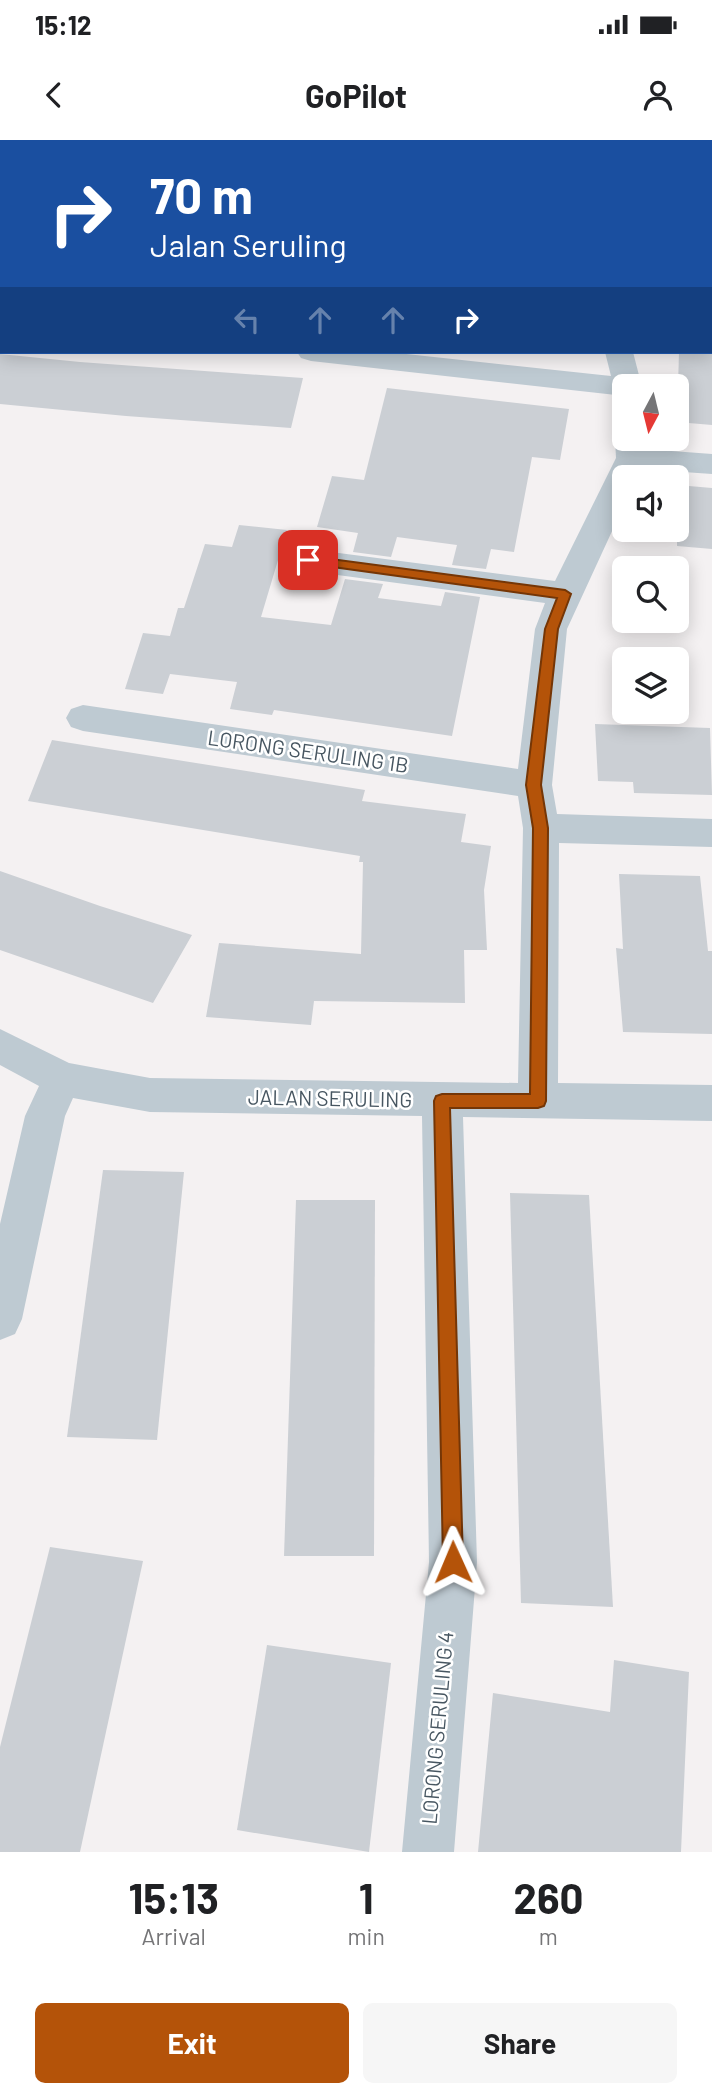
<!DOCTYPE html>
<style>
body{margin:0;font-family:Barlow,sans-serif;background:#f6f6f6;color:#202124;height:100vh;display:flex;flex-direction:column;font-size:26px;white-space:nowrap}
*{box-sizing:border-box;margin:0}
p{font-size:23px;color:#757577}
.icon{flex:none;width:38px;height:38px;fill:none;stroke:currentColor;stroke-width:2;stroke-linecap:round;stroke-linejoin:round}
.map{position:relative;height:1712px;overflow:hidden}
.sheet{display:flex;flex-direction:column;background:#fff;flex:1}
.sheet>*{flex:none}
.top-card{position:absolute;left:0px;top:0px;width:712px;height:214px;box-shadow:0 4px 18px #0003;background:#1a4fa0;color:#fff;overflow:hidden}
.needle{width:46px;rotate:187deg}
.controls{position:absolute;left:612px;top:234px;display:grid;gap:14px}
.controls a{display:grid;place-items:center;width:77px;height:77px;border-radius:10px;background:#fff;box-shadow:0 4px 18px #0003;font-size:35px}
.pin{position:absolute;display:grid;place-items:center;width:60px;height:60px;color:#fff;margin:-30px;border-radius:14px;box-shadow:0 4px 10px #0006}
.me{position:absolute;width:77px;margin:-38px;rotate:359deg;stroke-linejoin:round;filter:drop-shadow(0 0 5px #0008)}
.turn{display:flex;align-items:center;gap:24px;height:147px;padding:0 35px;font-size:32px}
.turn .icon{width:91px;height:91px;stroke-width:2.5}
.turn b{display:block;font-size:49px;line-height:60px}
.lanes{display:flex;align-items:center;height:66px;padding:0 35px;background:#0003;justify-content:center;gap:35px;direction:ltr}
.lanes .off{opacity:.35}
.eta{display:flex;justify-content:space-evenly;align-items:center;height:119px;text-align:center}
.eta b{font-size:42px;font-weight:700;line-height:49px}
.primary-button{display:flex;gap:14px;margin-top:auto;padding:14px 35px}
.primary-button a{flex:1;height:80px;border-radius:10px;background:#b45309;color:#fff;font-size:28px;font-weight:700;line-height:80px;text-align:center}
.primary-button a+a{background:#f6f6f6;color:#202124}
.status{display:flex;justify-content:space-between;align-items:center;height:49px;padding:0 35px;background:#fff;direction:ltr}
.status svg{height:19px;fill:currentColor}
header{display:flex;justify-content:space-between;align-items:center;height:91px;padding:0 35px;background:#fff;font-size:32px;font-weight:700}
.map>svg:first-child{display:block}
.lines{fill:none;stroke-linecap:round;stroke-linejoin:round}
.river{fill:#87e4f4;fill-rule:evenodd}
.building{fill:#cbcfd4}
.minor{fill:#becad2;fill-rule:evenodd}
.route{fill:#b45309;stroke:#753606;stroke-width:2}
.labels{text-anchor:middle;stroke-width:5;stroke-linejoin:round;paint-order:stroke}
.street-label{font-size:21px;fill:#475661;stroke:#fff}
</style>
<div class="status"><b>15:12</b><svg viewBox="0 0 49 12"><path d="M0 12V9h3v3zM5 12V6h3v6zM10 12V3h3v9zM15 12V0h3v12zM26 1h20v11H26zM47 4h2v5h-2z"/></svg></div>
<header><svg class="icon" aria-label="back" viewBox="0 0 24 24"><path d="M15 5l-7 7 7 7"/></svg>GoPilot<svg class="icon" aria-label="person" viewBox="0 0 24 24"><circle cx="12" cy="8" r="4"/><path d="M4 21q1-7 8-7t8 7"/></svg></header>
<div class="map">
<svg width="712" height="1712" viewBox="0 0 712 1712">
<rect width="100%" height="100%" fill="#f4f1f2"/>
<g class="lines">
<g class="river">
<polygon points="500,0 549,0 550,2 501,2"/>
<polygon points="710,74 712,75 712,105 710,104"/>
</g>
</g>
<g class="building">
<polygon points="679,212 712,212 712,285 677,282"/>
<polygon points="0,214 80,222 303,238 291,288 126,276 0,264"/>
<polygon points="387,248 569,269 560,320 532,317 514,412 491,409 486,429 452,425 457,405 397,397 391,417 353,412 358,393 317,387 332,336 364,340"/>
<polygon points="677,345 712,348 712,409 677,406"/>
<polygon points="239,385 287,390 261,477 331,485 345,439 383,444 378,458 441,466 445,452 480,457 452,596 274,570 272,575 230,569 237,542 170,534 163,554 125,549 143,493 170,496 178,468 184,468 205,404 232,407"/>
<polygon points="595,584 710,588 712,655 634,653 633,642 598,641"/>
<polygon points="52,600 365,650 362,661 466,674 461,702 491,706 484,750 487,810 464,810 465,863 314,861 311,885 206,877 219,803 361,814 363,722 359,722 360,716 28,661"/>
<polygon points="0,731 100,766 192,795 153,863 0,810"/>
<polygon points="619,734 700,736 708,811 712,811 712,894 623,892 616,808 623,809"/>
<polygon points="103,1030 184,1032 157,1300 67,1297"/>
<polygon points="510,1053 589,1055 613,1467 521,1463"/>
<polygon points="296,1060 375,1060 374,1416 284,1416"/>
<polygon points="50,1407 143,1421 80,1712 0,1712 0,1607"/>
<polygon points="267,1505 391,1523 369,1712 237,1690"/>
<polygon points="614,1520 689,1532 681,1712 478,1712 493,1553 610,1572"/>
</g>
<g class="lines">
<g class="minor">
<polygon points="566,0 595,0 596,2 568,2"/>
<polygon points="641,0 675,0 676,2 643,2"/>
<rect x="710" y="3" width="2" height="16"/>
<rect x="0" y="180" width="2" height="18"/>
<rect x="710" y="180" width="2" height="18"/>
<polygon points="297,212 388,212 611,236 605,212 633,212 642,247 625,247 625,256 311,221 301,218"/>
<polygon points="625,291 625,299 645,299 645,309 712,314 712,334 641,329 637,338 625,338 625,363 567,489 552,645 557,674 712,679 712,707 559,703 558,943 712,945 712,981 463,977 477,1422 454,1712 402,1712 429,1422 422,976 150,972 73,958 65,976 22,1179 15,1194 0,1200 0,1084 25,976 39,946 0,925 0,889 69,923 150,938 518,943 523,688 518,656 83,591 71,587 66,578 71,569 83,565 518,629 535,489 545,463 308,431 297,428 292,420 297,412 308,409 555,441 616,318 615,299 619,292"/>
</g>
</g>
<polygon class="route" points="308,416 565,450 571,454 558,489 541,645 548,688 546,961 544,966 538,968 450,968 463,1422 460,1429 453,1432 446,1429 443,1422 434,961 436,956 442,954 530,954 533,688 526,645 545,489 557,458 304,423 302,420"/>
<g class="labels">
<g class="street-label">
<text transform="translate(308 612) rotate(8)" y="7">LORONG SERULING 1B</text>
<text transform="translate(330 959) rotate(1)" y="7">JALAN SERULING</text>
<text transform="translate(438 1588) rotate(-85)" y="7">LORONG SERULING 4</text>
</g>
</g>
</svg>
<div class="controls">
<a><svg class="needle" viewBox="-14 -14 28 28"><path d="M0-13l5 13h-10z" fill="#e53935"/><path d="M0 13l5-13h-10z" fill="#757577"/></svg></a>
<a><svg class="icon" aria-label="sound" viewBox="0 0 24 24"><path d="M4 9h4l5-4v14l-5-4H4zM17 9q2 3 0 6"/></svg></a>
<a><svg class="icon" aria-label="search" viewBox="0 0 24 24"><circle cx="10" cy="10" r="6"/><path d="M15 15l6 6"/></svg></a>
<a><svg class="icon" aria-label="layers" viewBox="0 0 24 24"><path d="M12 4l9 5-9 5-9-5zM3 14l9 5 9-5"/></svg></a>
</div>
<div class="pin" style="left:308px;top:420px;background:#d93025"><svg class="icon" aria-label="arrive" viewBox="0 0 24 24"><path d="M6 21V4h12l-3 4 3 4H6"/></svg></div>
<svg class="me" style="left:453px;top:1422px" viewBox="-20 -20 40 40"><path d="M0-17L14 15 0 8-14 15z" fill="#b45309" stroke="#fff" stroke-width="4"/></svg>
<div class="top-card">
<div class="turn"><svg class="icon" aria-label="right" viewBox="0 0 24 24"><path d="M7 20v-9h11M14 6l5 5-5 5"/></svg><div><b>70 m</b>Jalan Seruling</div></div>
<div class="lanes"><svg class="icon off" aria-label="left" viewBox="0 0 24 24"><path d="M17 20v-9H6M10 6l-5 5 5 5"/></svg><svg class="icon off" aria-label="ahead" viewBox="0 0 24 24"><path d="M12 20V5M6 11l6-6 6 6"/></svg><svg class="icon off" aria-label="ahead" viewBox="0 0 24 24"><path d="M12 20V5M6 11l6-6 6 6"/></svg><svg class="icon" aria-label="right" viewBox="0 0 24 24"><path d="M7 20v-9h11M14 6l5 5-5 5"/></svg></div>
</div>
</div>
<section class="sheet">
<div class="eta">
<div><b>15:13</b><p>Arrival</p></div>
<div><b>1</b><p>min</p></div>
<div><b>260</b><p>m</p></div>
</div>
<div class="primary-button"><a>Exit</a><a>Share</a></div>
</section>
